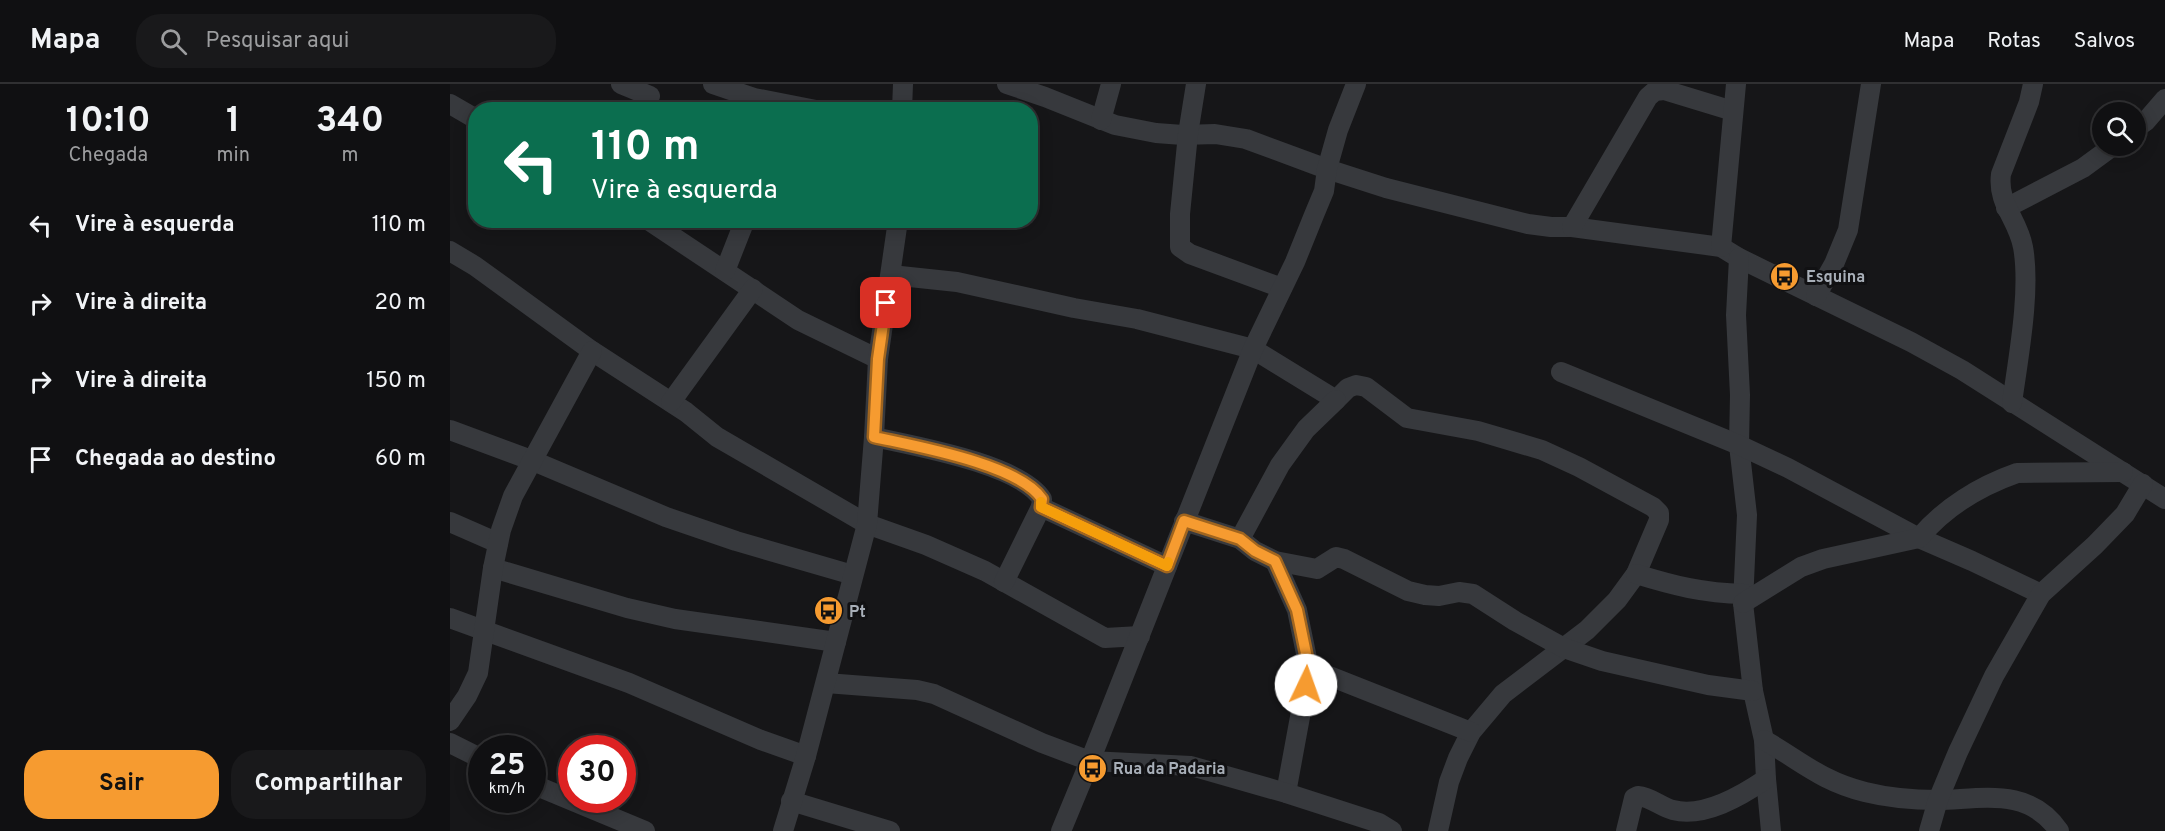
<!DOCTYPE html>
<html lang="pt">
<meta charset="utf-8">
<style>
body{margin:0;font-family:Overpass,sans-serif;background:#19191b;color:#f1f3f6;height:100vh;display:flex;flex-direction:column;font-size:22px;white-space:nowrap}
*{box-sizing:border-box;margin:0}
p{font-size:20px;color:#9c9d9f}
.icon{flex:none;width:33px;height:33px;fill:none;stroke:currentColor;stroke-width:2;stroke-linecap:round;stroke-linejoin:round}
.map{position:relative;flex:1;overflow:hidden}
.sheet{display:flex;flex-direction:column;background:#101012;width:450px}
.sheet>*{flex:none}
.top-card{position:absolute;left:18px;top:18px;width:570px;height:126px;border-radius:24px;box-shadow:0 3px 15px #0003,0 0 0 2px #303032;background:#0b6e4f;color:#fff;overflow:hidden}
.buttons{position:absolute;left:1642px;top:18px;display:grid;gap:12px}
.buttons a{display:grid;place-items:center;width:54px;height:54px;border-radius:50%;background:#101012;box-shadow:0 3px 15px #0003,0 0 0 2px #303032;font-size:30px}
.speed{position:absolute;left:18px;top:651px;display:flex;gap:12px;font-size:30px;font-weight:700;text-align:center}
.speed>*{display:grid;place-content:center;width:78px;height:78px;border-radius:50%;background:#101012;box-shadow:0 3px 15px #0003,0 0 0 2px #303032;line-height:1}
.speed small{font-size:15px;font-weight:400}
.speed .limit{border:9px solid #d22;background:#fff;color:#111}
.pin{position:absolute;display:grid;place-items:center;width:51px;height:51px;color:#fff;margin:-26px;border-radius:12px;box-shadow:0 3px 9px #0006}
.me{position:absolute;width:66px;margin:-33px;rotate:3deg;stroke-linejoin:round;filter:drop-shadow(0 0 4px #0008)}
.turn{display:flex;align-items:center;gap:21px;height:126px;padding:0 24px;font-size:27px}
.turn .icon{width:78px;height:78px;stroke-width:2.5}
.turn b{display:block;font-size:42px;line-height:51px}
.eta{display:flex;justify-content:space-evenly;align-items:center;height:102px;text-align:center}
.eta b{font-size:36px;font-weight:700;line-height:42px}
.action{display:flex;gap:12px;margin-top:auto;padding:12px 24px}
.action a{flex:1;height:69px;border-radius:24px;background:#f69b30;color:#111;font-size:24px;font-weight:700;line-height:69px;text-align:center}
.action a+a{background:#19191b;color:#f1f3f6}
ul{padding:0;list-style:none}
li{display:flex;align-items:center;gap:18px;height:78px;padding:0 24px}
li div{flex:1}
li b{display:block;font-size:22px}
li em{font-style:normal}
header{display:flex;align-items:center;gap:36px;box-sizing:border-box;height:84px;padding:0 30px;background:#101012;border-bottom:2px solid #303032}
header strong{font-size:28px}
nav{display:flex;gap:33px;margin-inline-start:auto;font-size:21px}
.search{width:420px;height:54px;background:#19191b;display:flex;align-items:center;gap:15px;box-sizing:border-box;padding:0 21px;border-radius:24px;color:#9c9d9f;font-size:22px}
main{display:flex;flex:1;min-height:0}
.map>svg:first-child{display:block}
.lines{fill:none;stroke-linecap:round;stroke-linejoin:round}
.minor{stroke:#37393d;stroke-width:20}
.route-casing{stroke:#a0651f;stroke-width:15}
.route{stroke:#f69b30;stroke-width:10}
.slow{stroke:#f59e0b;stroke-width:10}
.labels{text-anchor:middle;stroke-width:6;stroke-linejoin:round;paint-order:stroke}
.poi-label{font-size:16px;font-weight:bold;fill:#a8afb8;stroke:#111113;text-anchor:start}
</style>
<header>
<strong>Mapa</strong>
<div class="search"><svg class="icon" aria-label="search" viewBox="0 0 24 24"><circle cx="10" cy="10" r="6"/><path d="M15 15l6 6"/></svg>Pesquisar aqui</div>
<nav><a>Mapa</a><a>Rotas</a><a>Salvos</a></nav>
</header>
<main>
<section class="sheet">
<div class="eta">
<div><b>10:10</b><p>Chegada</p></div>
<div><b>1</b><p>min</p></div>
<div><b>340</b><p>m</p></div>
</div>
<ul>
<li><svg class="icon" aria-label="left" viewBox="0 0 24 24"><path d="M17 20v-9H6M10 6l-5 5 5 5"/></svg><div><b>Vire à esquerda</b></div><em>110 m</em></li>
<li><svg class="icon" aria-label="right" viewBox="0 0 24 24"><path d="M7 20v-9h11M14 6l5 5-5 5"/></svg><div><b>Vire à direita</b></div><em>20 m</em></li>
<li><svg class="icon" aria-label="right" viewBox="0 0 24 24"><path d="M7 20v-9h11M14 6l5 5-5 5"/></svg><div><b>Vire à direita</b></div><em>150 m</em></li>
<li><svg class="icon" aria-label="arrive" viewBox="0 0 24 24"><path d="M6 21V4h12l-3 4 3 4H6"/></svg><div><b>Chegada ao destino</b></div><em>60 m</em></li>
</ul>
<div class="action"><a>Sair</a><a>Compartilhar</a></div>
</section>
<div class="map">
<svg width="1715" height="747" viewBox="0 0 1715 747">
<rect width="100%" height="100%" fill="#161618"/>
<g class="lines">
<g class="minor">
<polyline points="171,0 200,12"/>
<polyline points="263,0 304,14 366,26"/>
<polyline points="557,0 595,13 665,41 706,49 733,51 765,50 796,55 877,85 936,104 1078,140 1101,143 1122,143 1271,163 1289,174 1461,258 1512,286 1715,415"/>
<polyline points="746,0 738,50 730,130 730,163 740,170 832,204"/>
<polyline points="0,20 26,35"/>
<polyline points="452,26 453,0"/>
<polyline points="651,36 661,0"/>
<polyline points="1686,44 1696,37 1715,15"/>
<polyline points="1556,124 1633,84 1663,62"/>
<polyline points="198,136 348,236 428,275"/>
<polyline points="1122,143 1198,13 1205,7 1214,6 1283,27"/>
<polyline points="1271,163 1286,0"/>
<polyline points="0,167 25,182 142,267 236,328 267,353 417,440 476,461 535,487 655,554 690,552"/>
<polyline points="1289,174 1286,231 1290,311 1289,361 1297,431 1293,519 1303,607 1314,656 1316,695 1321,747"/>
<polyline points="275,187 295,136"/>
<polyline points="441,191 507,198 624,224 687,235 803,265 886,316 898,304 906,301 916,303 957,334 1028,347 1092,366 1129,383 1203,423 1209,429 1209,436 1186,490 1167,516 1137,546 1053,610 1021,648 1008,674 999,698 988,747"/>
<polyline points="1366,212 1384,180 1398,146 1421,0"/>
<polyline points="1111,288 1289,361 1338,384 1469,454 1522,477 1591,510"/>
<polyline points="221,318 303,205"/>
<path d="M1562,319C1568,275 1581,207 1573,163C1568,135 1547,120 1551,90L1579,18L1583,0"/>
<polyline points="0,346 81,376 216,433 286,457 403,491"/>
<path d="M424,353C464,362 570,380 592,415L591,423L554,498"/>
<polyline points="591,423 717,482"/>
<polyline points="734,437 790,455 805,467 825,477 867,485 886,473 894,475 958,507 975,511 989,512 1009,508 1023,510 1065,537 1114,564 1152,577 1258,601 1303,607"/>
<polyline points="0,438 48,459"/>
<polyline points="790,455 830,381 856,345 886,316"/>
<polyline points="825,477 847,526 859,584 836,709"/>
<polyline points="43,484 177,524 225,535 386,558"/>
<path d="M1186,490C1225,502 1253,509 1294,510"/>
<path d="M1293,519L1351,483L1373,475L1469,454C1494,424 1530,402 1567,389L1673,388"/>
<polyline points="0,534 179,599 311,656 356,672"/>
<polyline points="859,584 1021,648"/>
<polyline points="376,599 467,606 484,610 592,659 640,677 741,682 836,709 929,739 942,747"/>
<polyline points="0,637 17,612 28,589 43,484 51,446 63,412 142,267"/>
<path d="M1314,656C1351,677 1371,697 1415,708C1439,714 1463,716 1488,716C1533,715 1579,703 1609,747"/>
<polyline points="0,659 32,675"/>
<polyline points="82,700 195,747"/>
<polyline points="341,717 440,747"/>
<polyline points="333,747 356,672 417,440 424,353 428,275 448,136"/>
<polyline points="611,747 640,677 803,265 845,178 864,131 874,107 877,85 888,46 906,0"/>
<path d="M1176,747L1184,714L1188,712C1201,713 1211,723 1223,726C1254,734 1291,712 1316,695"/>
<polyline points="1479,747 1488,716 1508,668 1544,592 1591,510 1645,461 1675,430 1693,400"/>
</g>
</g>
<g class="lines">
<defs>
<path id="route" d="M436,219L428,275L424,353C464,362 569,380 592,415L591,423L717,482L734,437L790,455L805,467L825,477L847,526L859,584L856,601"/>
</defs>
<use href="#route" class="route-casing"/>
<use href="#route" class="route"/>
<polyline class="slow" points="591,418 591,423 717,482 718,478"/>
</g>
<defs>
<symbol id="bus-disc" viewBox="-11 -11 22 22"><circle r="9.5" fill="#f69b30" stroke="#111113"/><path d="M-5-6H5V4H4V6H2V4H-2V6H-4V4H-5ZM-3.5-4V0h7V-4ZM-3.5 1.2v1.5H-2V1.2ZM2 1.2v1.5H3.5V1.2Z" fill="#111"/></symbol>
</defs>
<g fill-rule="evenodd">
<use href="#bus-disc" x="1318" y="176" width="33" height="33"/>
<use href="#bus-disc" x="362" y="510" width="33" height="33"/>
<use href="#bus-disc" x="626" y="668" width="33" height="33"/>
</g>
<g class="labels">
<g class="poi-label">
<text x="1356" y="198">Esquina</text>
<text x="399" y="533">Pt</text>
<text x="663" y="690">Rua da Padaria</text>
</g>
</g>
</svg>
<div class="buttons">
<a><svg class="icon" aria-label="search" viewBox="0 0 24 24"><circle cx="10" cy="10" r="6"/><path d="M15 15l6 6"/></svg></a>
</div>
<div class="speed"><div>25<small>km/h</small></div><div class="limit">30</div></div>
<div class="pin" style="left:436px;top:219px;background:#d93025"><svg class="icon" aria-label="arrive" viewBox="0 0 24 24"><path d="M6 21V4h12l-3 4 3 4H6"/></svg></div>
<svg class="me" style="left:856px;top:601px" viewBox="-20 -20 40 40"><circle r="19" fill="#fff"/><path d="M0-13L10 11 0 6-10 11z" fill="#f69b30"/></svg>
<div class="top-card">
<div class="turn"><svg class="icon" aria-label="left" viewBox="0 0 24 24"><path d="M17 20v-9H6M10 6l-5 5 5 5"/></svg><div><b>110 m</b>Vire à esquerda</div></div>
</div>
</div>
</main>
